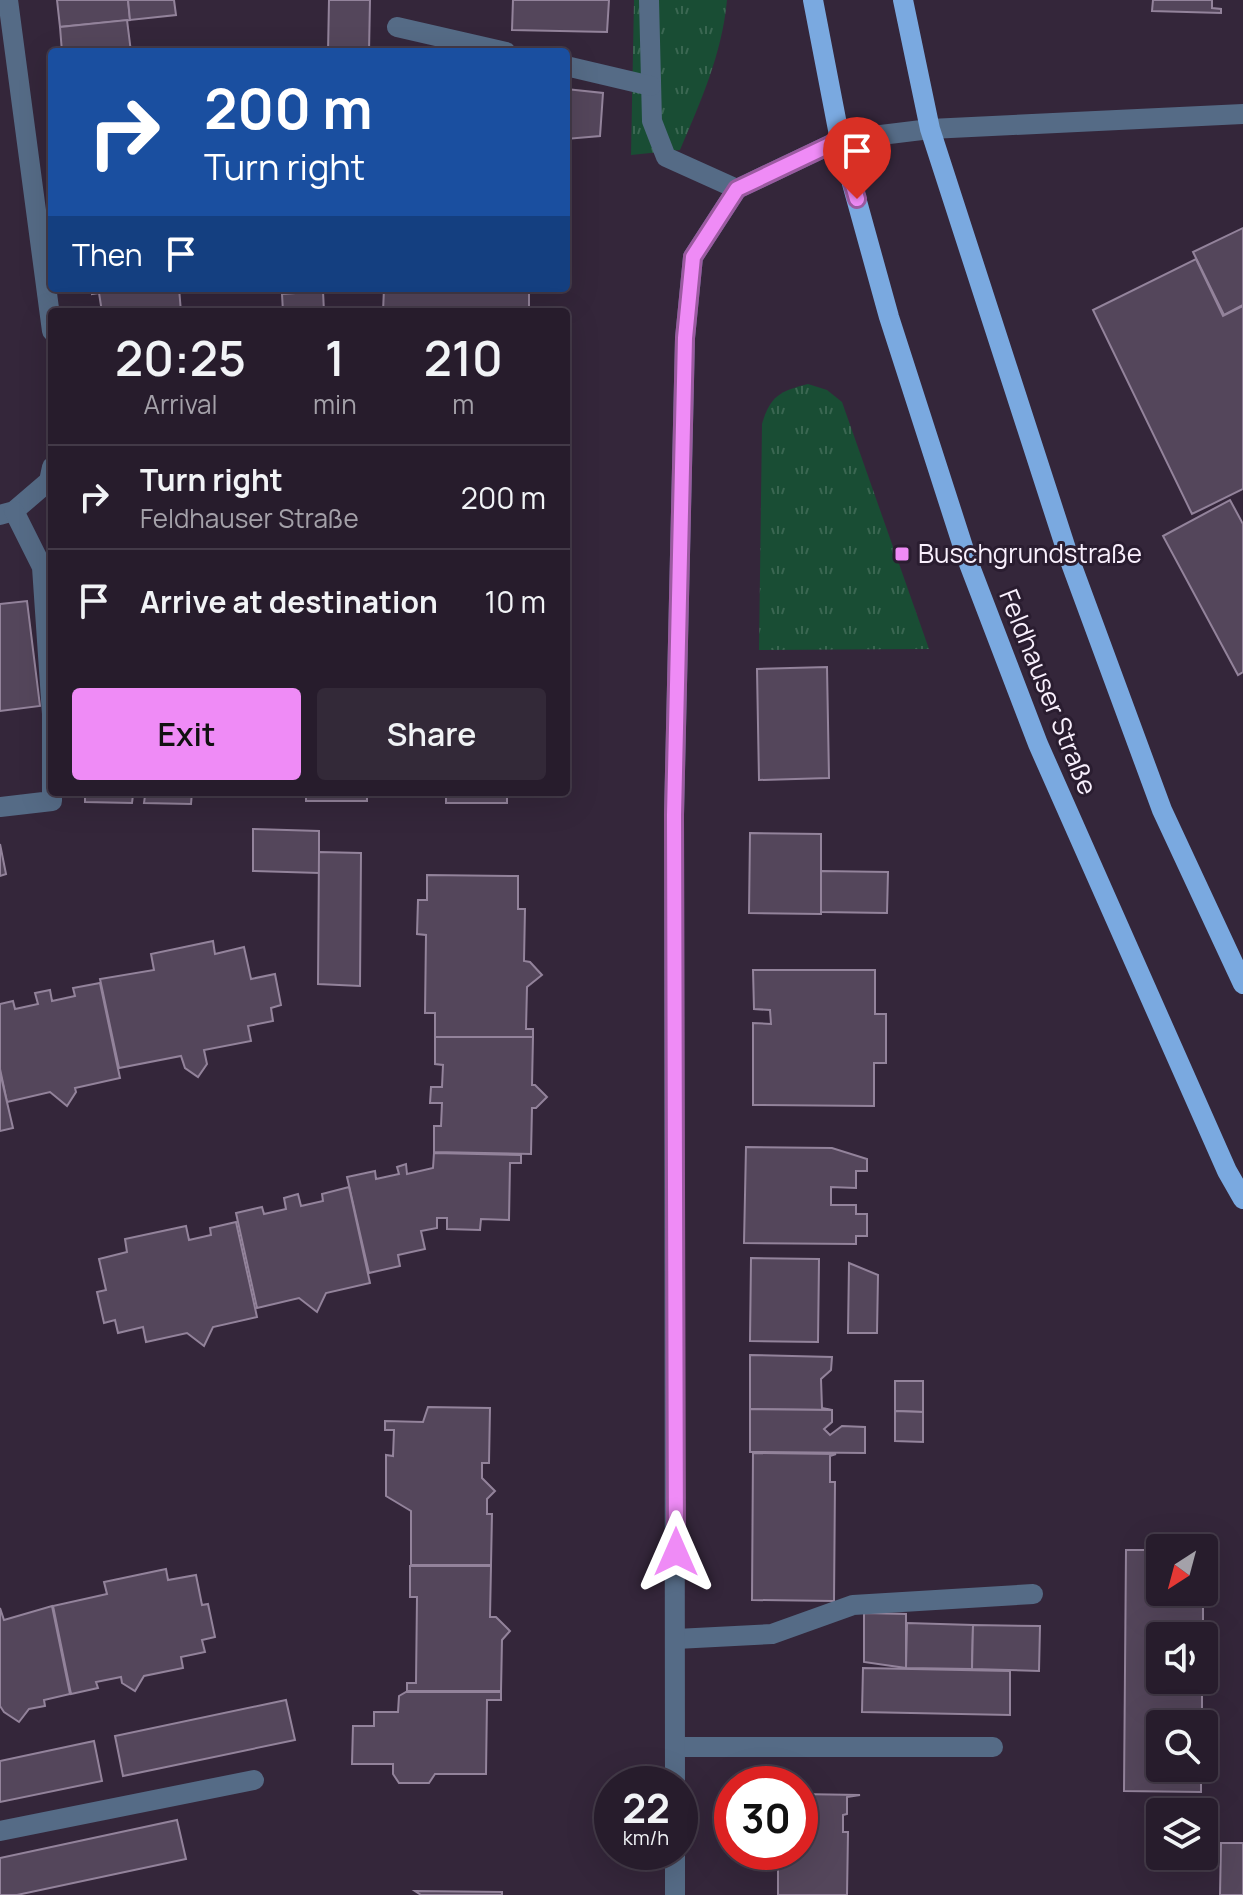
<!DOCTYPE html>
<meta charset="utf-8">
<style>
body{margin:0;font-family:Manrope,sans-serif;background:#332938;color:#f1f3f6;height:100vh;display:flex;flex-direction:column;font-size:30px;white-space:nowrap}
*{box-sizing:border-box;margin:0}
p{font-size:26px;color:#a4a1a9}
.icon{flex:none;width:44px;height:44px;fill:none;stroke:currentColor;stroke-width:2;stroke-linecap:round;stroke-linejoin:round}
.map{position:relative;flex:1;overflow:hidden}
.drawer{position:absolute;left:48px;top:308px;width:522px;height:488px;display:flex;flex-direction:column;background:#271c2c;border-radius:8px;box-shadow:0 8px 32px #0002,0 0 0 2px #433a48}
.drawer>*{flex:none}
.hud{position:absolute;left:48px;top:48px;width:522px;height:244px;border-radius:8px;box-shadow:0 8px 32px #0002,0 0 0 2px #433a48;background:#1a4fa0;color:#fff;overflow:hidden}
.needle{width:52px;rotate:216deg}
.tools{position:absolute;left:1146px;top:1534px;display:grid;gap:16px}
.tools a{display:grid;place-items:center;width:72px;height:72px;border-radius:8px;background:#271c2c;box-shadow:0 8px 32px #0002,0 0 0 2px #433a48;font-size:40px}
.speed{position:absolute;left:594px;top:1766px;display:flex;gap:16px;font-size:40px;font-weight:700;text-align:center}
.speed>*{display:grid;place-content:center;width:104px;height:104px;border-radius:50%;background:#271c2c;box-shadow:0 8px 32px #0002,0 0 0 2px #433a48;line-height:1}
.speed small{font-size:20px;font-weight:400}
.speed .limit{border:12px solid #d22;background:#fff;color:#111}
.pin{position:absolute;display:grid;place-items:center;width:68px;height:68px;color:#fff;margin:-82px -34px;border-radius:50% 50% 50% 0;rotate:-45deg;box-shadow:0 0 8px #0007}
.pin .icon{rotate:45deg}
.me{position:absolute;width:88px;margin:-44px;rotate:0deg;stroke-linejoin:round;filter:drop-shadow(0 0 6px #0008)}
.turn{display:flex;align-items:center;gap:28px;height:168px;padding:0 24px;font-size:36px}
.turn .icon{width:104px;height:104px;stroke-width:2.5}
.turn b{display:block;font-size:56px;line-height:68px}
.then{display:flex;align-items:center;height:76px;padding:0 24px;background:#0003;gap:16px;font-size:30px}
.eta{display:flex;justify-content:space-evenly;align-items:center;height:136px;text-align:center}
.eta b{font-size:48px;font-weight:600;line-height:56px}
.primary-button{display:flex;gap:16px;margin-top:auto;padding:16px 24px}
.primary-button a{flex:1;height:92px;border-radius:8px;background:#ef8bf6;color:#111;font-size:32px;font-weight:600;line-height:92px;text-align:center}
.primary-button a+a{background:#332938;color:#f1f3f6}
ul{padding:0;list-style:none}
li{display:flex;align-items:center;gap:24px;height:104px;padding:0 24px;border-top:2px solid #433a48}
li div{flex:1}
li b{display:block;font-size:30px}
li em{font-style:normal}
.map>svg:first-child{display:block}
.grass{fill:url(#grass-tufts)}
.building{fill:#54465b;stroke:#93839b;stroke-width:2}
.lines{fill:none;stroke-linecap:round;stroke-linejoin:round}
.minor{stroke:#556b86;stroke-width:20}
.major{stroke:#7aa9e0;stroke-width:20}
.route-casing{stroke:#9b5aa0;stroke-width:20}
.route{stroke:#ef8bf6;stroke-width:14}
.poi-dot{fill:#ef8bf6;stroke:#2a1d30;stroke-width:3}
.labels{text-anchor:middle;stroke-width:6;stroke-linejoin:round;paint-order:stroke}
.poi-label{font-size:26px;fill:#f9f0fd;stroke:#2a1d30;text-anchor:start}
.street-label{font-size:26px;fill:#f9f0fd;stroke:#2a1d30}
</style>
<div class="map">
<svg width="1243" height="1895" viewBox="0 0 1243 1895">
<defs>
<pattern id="grass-tufts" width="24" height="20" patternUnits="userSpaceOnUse" patternTransform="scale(2)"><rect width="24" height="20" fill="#194d34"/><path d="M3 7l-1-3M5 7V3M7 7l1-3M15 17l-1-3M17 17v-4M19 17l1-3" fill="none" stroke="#3b6752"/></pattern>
</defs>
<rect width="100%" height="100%" fill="#34263a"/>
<g class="grass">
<path d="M634,0H727C722,54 701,101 680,150L631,155Z"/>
<path d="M808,384L827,390L842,402L929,649L759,650L762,424C770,396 780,391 808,384Z"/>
</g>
<g class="building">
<polygon points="57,0 128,0 130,20 60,27"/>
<polygon points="128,0 174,0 176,15 130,20"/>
<polygon points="329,0 370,0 369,52 328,52"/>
<polygon points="513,0 609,0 607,32 512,30"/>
<polygon points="1153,0 1212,0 1212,8 1221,9 1221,13 1152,11"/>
<polygon points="127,20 131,52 62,52 60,27"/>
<polygon points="566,89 603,93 600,136 566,139"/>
<polygon points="1243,228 1243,305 1224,315 1193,252"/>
<polygon points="1196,259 1223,316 1243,306 1243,489 1192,514 1093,310"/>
<polygon points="92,288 179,288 181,312 102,312 99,293 92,294"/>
<polygon points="384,288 529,288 529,312 383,312"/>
<polygon points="323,291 324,312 283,312 282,294"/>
<polygon points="1230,500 1243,524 1243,672 1238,675 1163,536"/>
<polygon points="27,601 40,706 0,711 0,604"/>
<polygon points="827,667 829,778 759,780 757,669"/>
<polygon points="85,792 192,792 191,804 144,803 145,796 133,795 132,803 85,802"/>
<rect x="306" y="792" width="61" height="9"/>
<rect x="446" y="792" width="61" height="11"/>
<polygon points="253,829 319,831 319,873 253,871"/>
<polygon points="750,833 821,834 821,914 749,913"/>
<polygon points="0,844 6,874 0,876"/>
<polygon points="319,852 361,853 360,986 318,984"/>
<polygon points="821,871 888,872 887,913 821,912"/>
<polygon points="427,875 518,876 518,909 525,909 524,961 530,962 542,975 527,987 526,1029 533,1029 533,1037 435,1037 435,1013 425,1013 426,935 417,934 418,900 427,900"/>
<polygon points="213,941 215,954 244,947 251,979 275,974 281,1005 271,1008 273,1021 248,1026 251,1041 204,1050 207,1064 198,1077 185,1068 181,1056 119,1068 100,979 154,970 151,954"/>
<polygon points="753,970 875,970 875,1014 886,1014 886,1063 874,1063 874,1106 753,1105 753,1023 771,1024 770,1010 754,1009"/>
<polygon points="100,983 120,1078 75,1088 76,1092 67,1106 50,1092 7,1102 0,1069 0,1004 13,1001 15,1009 38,1004 35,993 50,990 52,1001 75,996 73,988"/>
<polygon points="435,1037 533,1037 532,1085 535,1085 547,1097 536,1108 532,1108 531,1154 434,1152 434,1126 441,1126 442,1103 430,1103 431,1087 442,1087 443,1065 435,1064"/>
<polygon points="0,1072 13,1128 0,1131"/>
<polygon points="746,1147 832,1148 867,1159 867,1171 856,1171 856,1188 831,1187 831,1205 856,1205 856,1214 867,1214 867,1236 856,1236 856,1244 744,1243"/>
<polygon points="434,1153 521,1155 521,1163 510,1163 509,1220 481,1219 480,1230 447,1229 447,1218 437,1218 437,1228 421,1231 425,1249 398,1255 400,1266 369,1273 347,1177 375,1171 376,1179 399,1174 397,1167 406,1164 407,1174 433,1168"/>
<polygon points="349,1187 370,1283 326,1293 317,1312 299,1298 257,1308 236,1213 262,1207 264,1214 286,1209 284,1198 298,1194 301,1206 323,1201 322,1194"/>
<polygon points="236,1222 257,1317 213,1327 204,1346 187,1333 146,1342 143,1327 118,1333 115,1320 104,1323 97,1292 106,1290 99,1259 127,1252 125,1239 186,1226 189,1240 211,1235 210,1228"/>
<polygon points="751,1258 819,1259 818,1342 750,1341"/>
<polygon points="849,1263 878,1275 877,1333 848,1333"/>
<polygon points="750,1355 832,1357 831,1370 821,1379 822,1408 832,1410 750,1409"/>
<polygon points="895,1381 923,1381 923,1412 895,1411"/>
<polygon points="428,1407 490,1408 489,1463 482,1463 482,1478 495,1491 487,1499 487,1514 492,1514 491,1565 411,1565 411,1511 386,1496 386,1455 393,1456 394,1430 385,1430 385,1421 423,1422"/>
<polygon points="750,1409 832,1410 832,1422 824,1429 830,1435 842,1426 865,1427 865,1453 750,1452"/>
<polygon points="895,1411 923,1412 923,1442 895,1441"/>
<polygon points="753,1453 836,1454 830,1456 830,1482 835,1482 834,1601 752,1600"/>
<polygon points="1126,1550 1160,1550 1160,1592 1203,1592 1203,1636 1160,1636 1160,1680 1202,1680 1202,1724 1160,1724 1160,1768 1201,1768 1201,1792 1124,1791"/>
<polygon points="410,1566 491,1566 490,1617 496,1617 510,1631 502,1640 501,1691 407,1691 407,1683 416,1683 417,1597 410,1597"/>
<polygon points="166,1569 168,1580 196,1575 202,1605 208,1604 215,1637 202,1640 205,1652 181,1657 183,1668 144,1676 135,1691 122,1683 121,1677 96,1682 98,1688 71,1694 53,1606 107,1594 104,1582"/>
<polygon points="52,1606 70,1694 44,1700 45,1706 29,1709 19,1722 4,1712 0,1706 0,1608 4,1620"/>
<polygon points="864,1613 906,1614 906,1668 864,1662"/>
<polygon points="907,1623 973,1625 972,1669 906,1668"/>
<polygon points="973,1625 1040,1626 1039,1671 972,1669"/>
<polygon points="863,1668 1010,1671 1010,1715 862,1712"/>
<polygon points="406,1692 501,1692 501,1700 487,1700 486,1774 435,1774 429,1783 399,1783 393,1774 393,1764 352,1764 353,1726 374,1726 374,1712 398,1712 399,1696"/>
<polygon points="286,1700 295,1740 123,1776 115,1736"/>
<polygon points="94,1741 102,1781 0,1802 0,1761"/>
<polygon points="800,1794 860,1795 847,1797 847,1814 843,1815 843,1832 848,1832 847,1895 778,1895 778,1852 800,1852"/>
<polygon points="177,1820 186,1859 17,1895 0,1895 0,1858"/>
<polygon points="1221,1843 1243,1843 1243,1895 1220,1895"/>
<polygon points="415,1891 502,1892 502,1895 421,1895"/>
</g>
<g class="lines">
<g class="minor">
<polyline points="8,0 52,331"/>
<polyline points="649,0 652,121 666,157 737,189"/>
<polyline points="397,27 506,52"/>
<polyline points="566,66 651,86"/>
<polyline points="0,515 14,511 49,481 52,467"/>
<polyline points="0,807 52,801 52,714 42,567 14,511"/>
<polyline points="676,1639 772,1634 853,1605 1033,1594"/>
<polyline points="675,1747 993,1747"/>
<polyline points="675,1784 674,815 685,338 693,257 737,189 840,140 930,129 1243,114"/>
<polyline points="0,1831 254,1780"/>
<polyline points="675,1895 675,1852"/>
</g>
<g class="major">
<polyline points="813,0 840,140 889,317 966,556 1038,744 1227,1171 1243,1199"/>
<polyline points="903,0 930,129 1069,558 1162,810 1243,984"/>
</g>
</g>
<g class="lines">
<defs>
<polyline id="route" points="676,1552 674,815 685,338 693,257 737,189 840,140 857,199"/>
</defs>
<use href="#route" class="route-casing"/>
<use href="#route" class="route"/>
</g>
<rect class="poi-dot" x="894" y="546" width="16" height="16" rx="4"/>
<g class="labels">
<g class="poi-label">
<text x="918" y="563">Buschgrundstraße</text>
</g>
<g class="street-label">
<text transform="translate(1048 692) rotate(68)" y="9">Feldhauser Straße</text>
</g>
</g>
</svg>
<div class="tools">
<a><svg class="needle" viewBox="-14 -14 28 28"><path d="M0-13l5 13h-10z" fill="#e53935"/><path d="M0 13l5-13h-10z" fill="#a4a1a9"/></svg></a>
<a><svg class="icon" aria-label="sound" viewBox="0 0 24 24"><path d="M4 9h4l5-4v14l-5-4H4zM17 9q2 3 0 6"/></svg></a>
<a><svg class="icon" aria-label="search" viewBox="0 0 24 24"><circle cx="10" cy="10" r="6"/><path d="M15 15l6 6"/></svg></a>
<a><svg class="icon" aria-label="layers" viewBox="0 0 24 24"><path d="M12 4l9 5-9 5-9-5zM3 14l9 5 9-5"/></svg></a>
</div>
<div class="speed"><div>22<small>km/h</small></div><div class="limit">30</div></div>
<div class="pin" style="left:857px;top:199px;background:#d93025"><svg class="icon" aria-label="arrive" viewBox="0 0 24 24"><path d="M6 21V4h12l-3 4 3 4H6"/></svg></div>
<svg class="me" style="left:676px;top:1552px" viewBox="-20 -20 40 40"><path d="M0-17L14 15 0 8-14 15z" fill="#ef8bf6" stroke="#fff" stroke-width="4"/></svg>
<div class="hud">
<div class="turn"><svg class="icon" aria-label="right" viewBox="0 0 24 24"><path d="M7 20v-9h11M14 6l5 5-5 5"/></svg><div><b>200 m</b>Turn right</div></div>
<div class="then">Then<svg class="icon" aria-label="arrive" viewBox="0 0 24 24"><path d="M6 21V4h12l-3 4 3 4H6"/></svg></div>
</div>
<section class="drawer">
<div class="eta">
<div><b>20:25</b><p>Arrival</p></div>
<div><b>1</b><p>min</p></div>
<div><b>210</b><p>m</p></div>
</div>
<ul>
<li><svg class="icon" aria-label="right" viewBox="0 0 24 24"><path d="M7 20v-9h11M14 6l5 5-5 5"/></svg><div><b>Turn right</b><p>Feldhauser Straße</p></div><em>200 m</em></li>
<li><svg class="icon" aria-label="arrive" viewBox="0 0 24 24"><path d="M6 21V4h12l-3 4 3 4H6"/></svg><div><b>Arrive at destination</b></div><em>10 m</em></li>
</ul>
<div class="primary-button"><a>Exit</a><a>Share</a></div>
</section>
</div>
